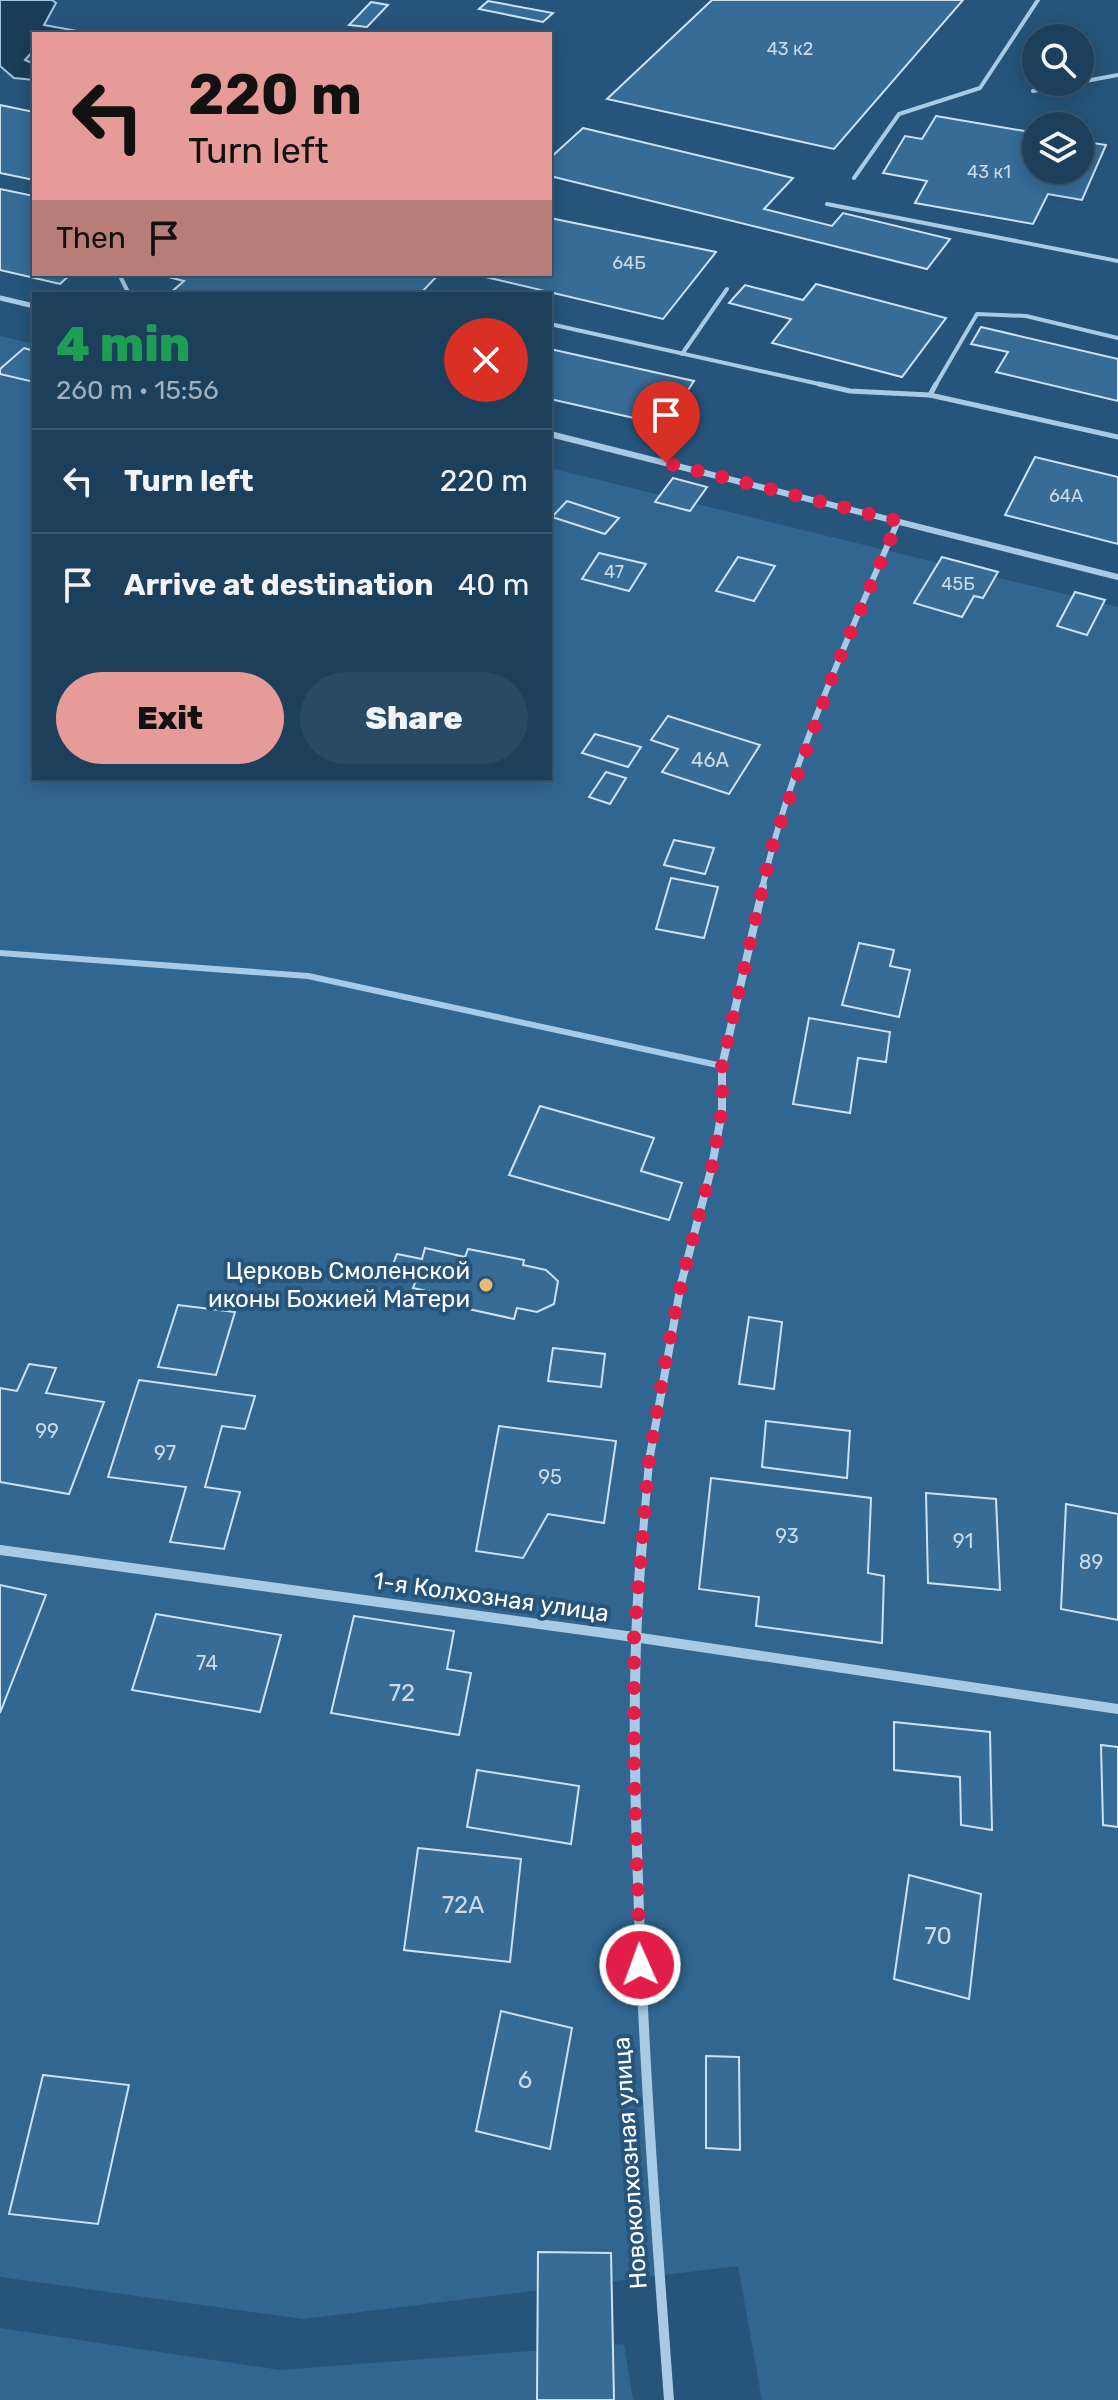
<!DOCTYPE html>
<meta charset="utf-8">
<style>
body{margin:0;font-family:Rubik,sans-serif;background:#294a65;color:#f1f3f6;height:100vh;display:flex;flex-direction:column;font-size:30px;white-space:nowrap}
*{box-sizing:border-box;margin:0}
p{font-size:26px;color:#a0afbb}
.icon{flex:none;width:44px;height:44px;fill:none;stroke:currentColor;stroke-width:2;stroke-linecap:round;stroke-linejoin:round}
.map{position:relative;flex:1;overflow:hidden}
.drawer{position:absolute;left:32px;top:292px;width:520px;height:488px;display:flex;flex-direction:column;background:#1c3f5c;border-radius:0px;box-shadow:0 4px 20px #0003,0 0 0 2px #3a5872}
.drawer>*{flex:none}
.guide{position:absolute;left:32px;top:32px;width:520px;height:244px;border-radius:0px;box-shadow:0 4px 20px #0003,0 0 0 2px #3a5872;background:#e69b98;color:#111;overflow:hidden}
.buttons{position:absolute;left:1022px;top:24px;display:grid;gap:16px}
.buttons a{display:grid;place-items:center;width:72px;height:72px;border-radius:50%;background:#1c3f5c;box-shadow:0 4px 20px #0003,0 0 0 2px #3a5872;font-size:40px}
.pin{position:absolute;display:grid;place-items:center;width:68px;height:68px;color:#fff;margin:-82px -34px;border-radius:50% 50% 50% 0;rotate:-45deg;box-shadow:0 0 8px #0007}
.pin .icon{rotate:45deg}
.me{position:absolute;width:88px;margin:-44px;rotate:358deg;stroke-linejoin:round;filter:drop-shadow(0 0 6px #0008)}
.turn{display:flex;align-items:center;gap:28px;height:168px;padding:0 24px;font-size:36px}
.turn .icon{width:104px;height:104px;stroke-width:2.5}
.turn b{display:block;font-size:56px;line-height:68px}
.then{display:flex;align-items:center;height:76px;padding:0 24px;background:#0003;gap:16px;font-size:30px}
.round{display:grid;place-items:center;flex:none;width:84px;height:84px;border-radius:42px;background:#294a65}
.head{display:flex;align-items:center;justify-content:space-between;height:136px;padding:0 24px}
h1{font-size:48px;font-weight:800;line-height:60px;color:#1e9e55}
.primary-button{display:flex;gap:16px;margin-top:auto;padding:16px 24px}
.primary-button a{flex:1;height:92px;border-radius:48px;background:#e69b98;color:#111;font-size:32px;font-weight:800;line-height:92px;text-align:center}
.primary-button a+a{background:#294a65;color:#f1f3f6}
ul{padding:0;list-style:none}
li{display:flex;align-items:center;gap:24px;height:104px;padding:0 24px;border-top:2px solid #3a5872}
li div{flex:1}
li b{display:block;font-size:30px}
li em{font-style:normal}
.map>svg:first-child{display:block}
.green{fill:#316691}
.water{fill:#1a3d5b;stroke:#9ec6e4;stroke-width:2}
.building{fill:#366c96;stroke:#cce2f3;stroke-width:2}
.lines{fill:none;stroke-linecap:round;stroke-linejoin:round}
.service-far2{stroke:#a9cae4;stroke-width:4}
.service-far1{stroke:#a9cae4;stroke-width:5}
.service{stroke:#a9cae4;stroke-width:6}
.minor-far3{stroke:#a9cae4;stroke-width:5}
.minor-far2{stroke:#a9cae4;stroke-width:6}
.minor-far1{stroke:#a9cae4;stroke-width:8}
.minor{stroke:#a9cae4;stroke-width:10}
.route{stroke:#e11d48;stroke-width:14;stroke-dasharray:0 25.2}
.poi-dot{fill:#ecba6f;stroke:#26547a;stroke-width:3}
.labels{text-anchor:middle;stroke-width:8;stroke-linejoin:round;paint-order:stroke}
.far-number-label{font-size:18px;fill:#cddae5}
.number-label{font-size:20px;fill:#cddae5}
.poi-label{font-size:24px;fill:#fff;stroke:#26547a;text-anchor:end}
.street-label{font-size:24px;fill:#fff;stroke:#26547a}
.near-number-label{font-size:24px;fill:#cddae5}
</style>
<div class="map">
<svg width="1118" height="2400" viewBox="0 0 1118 2400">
<rect width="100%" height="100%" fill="#26547a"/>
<g class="green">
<polygon points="0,336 34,344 34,778 550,778 550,468 1118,607 1118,2400 762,2400 738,2266 303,2319 0,2277"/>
<polygon points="0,2328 280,2370 624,2344 633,2400 0,2400"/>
</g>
<polygon class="water" points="0,0 52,0 56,3 44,25 94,34 34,34 34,50 25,60 34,64 34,80 14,78 0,66"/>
<g class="building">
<polygon points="712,0 963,0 834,149 607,99"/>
<polygon points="488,1 553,13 543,22 479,9"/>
<polygon points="371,2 388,5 367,27 349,25"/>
<polygon points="0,105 34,112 34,180 0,173"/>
<polygon points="936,116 1036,133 1036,170 1080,170 1080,141 1106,145 1082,200 1048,194 1033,224 915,203 927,181 883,173 905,136 922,139"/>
<polygon points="583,128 793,178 764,209 832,226 843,213 950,239 927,269 550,176 550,158"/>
<polygon points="0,189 34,196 34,274 71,274 60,284 0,270"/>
<polygon points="550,218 716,252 663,319 473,274 550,274"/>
<polygon points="157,274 439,274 420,294 169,294 184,281"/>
<polygon points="816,284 946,318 902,377 772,343 791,319 729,303 745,285 803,300"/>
<polygon points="981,327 1118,359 1118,401 996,372 1008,352 971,344"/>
<polygon points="24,348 34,351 34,382 0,374 0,369"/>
<polygon points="550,349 694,381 665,425 550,399"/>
<polygon points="1035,457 1118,477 1118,544 1005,515"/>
<polygon points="673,478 707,487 690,511 655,502"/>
<polygon points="567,501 619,518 605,534 552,517"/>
<polygon points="599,553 646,564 629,591 582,579"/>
<polygon points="738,557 775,566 754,601 716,591"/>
<polygon points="942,557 998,572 983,598 974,596 962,617 914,603"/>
<polygon points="1075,592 1105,600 1087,635 1057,626"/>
<polygon points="668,716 760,745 729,794 662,772 678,749 651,740"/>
<polygon points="595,734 641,747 628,767 582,753"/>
<polygon points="606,772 626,778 610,804 589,797"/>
<polygon points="674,840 714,848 705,874 664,865"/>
<polygon points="671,878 718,887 704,938 656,929"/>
<polygon points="859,943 894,950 890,966 910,970 899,1017 842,1005"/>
<polygon points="809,1018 890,1032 886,1062 858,1058 850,1113 793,1104"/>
<polygon points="540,1106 654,1138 641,1171 682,1183 669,1220 509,1175"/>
<polygon points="425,1248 465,1257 468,1249 524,1260 523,1265 546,1270 558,1281 554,1304 537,1312 517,1308 514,1319 455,1306 458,1298 413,1288 416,1280 389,1275 397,1254 422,1259"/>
<polygon points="178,1305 235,1312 216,1375 158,1367"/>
<polygon points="749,1317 782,1322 774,1389 739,1384"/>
<polygon points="553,1348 605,1354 601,1387 548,1381"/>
<polygon points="29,1364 56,1368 46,1393 104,1402 69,1494 0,1482 0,1388 17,1391"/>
<polygon points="139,1380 255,1396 245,1429 222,1426 205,1487 240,1492 224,1549 170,1542 186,1487 108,1477"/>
<polygon points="766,1421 850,1431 847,1478 762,1467"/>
<polygon points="499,1426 616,1441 604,1523 548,1514 523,1558 476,1551"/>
<polygon points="711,1478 871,1498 868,1573 884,1576 882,1643 756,1626 759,1597 699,1589"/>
<polygon points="926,1493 996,1499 1000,1590 928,1583"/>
<polygon points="1066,1504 1118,1514 1118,1620 1061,1609"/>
<polygon points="0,1585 46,1595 0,1713"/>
<polygon points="156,1614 281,1635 260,1712 132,1690"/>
<polygon points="354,1616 454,1631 447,1669 471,1673 459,1735 331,1713"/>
<polygon points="894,1722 990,1732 992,1830 961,1825 960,1777 894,1770"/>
<polygon points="1101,1745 1118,1747 1118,1827 1103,1825"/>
<polygon points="477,1770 579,1786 571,1844 467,1827"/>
<polygon points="418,1848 521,1859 510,1962 404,1950"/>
<polygon points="909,1875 981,1894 969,1999 894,1979"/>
<polygon points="501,2011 572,2028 550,2149 476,2131"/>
<polygon points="706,2056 739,2057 740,2150 706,2148"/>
<polygon points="43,2075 129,2085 98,2224 9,2214"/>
<polygon points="538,2252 611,2253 614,2400 537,2400"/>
</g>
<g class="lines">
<g class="service-far2">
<polyline points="1080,82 1118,75"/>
<polyline points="1033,91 1080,82"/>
<polyline points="854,178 899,114 980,88 1038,0"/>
<polyline points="827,204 1118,261"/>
<polyline points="119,274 129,294"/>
<polyline points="550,324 828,386"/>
<polyline points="682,354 727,289"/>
<polyline points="935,386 977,314 1026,316 1118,338"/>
</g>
<g class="service-far1">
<polyline points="819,384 850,391 930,395 1118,437"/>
<polyline points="930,395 936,384"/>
</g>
<polyline class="service" points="0,953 308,976 722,1066"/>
<polyline class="minor-far3" points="0,298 34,306"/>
<g class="minor-far2">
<polyline points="550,434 1118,577"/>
<path d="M762,889C791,762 847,640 898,521"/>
</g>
<polyline class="minor-far1" points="642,1545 649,1461 681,1284 712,1166 722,1111 722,1066 763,887"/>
<g class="minor">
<path d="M642,1543C632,1656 634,1768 638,1881C643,2055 656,2227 669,2400"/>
<polyline points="0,1550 634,1637 1118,1709"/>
</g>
</g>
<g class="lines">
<polyline class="route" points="640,1965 634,1764 634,1637 649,1461 664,1370 681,1284 712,1166 722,1111 722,1066 772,847 834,672 898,521 666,463"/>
</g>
<circle class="poi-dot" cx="486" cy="1285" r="8"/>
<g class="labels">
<g class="far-number-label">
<text x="790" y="55">43 к2</text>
<text x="989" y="178">43 к1</text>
<text x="629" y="269">64Б</text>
<text x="1066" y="502">64А</text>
<text x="614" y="578">47</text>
<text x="958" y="590">45Б</text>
</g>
<g class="number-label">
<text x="710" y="767">46А</text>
<text x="47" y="1438">99</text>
<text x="165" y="1460">97</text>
<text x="550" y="1484">95</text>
<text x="787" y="1543">93</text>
<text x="963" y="1548">91</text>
<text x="1091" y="1569">89</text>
<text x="207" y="1670">74</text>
</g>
<g class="poi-label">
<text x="470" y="1279">Церковь Смоленской<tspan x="470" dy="28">иконы Божией Матери</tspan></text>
</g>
<g class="street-label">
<text transform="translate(491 1597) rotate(8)" y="8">1-я Колхозная улица</text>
<text transform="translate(630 2163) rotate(-94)" y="8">Новоколхозная улица</text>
</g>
<g class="near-number-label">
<text x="402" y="1701">72</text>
<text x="463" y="1913">72А</text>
<text x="938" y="1944">70</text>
<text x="525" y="2088">6</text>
</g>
</g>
</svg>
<div class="buttons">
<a><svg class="icon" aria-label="search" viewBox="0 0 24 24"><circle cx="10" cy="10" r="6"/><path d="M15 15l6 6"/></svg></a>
<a><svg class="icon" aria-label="layers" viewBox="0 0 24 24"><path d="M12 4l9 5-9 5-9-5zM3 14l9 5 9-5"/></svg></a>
</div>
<div class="pin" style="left:666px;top:463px;background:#d93025"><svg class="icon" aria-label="arrive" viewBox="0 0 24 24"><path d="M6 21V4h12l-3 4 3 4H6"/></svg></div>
<svg class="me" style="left:640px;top:1965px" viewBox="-20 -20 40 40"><circle r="17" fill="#e11d48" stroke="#fff" stroke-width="3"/><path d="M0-11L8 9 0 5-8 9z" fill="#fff"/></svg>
<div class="guide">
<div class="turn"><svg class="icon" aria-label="left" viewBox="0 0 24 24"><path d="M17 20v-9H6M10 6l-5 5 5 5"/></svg><div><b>220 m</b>Turn left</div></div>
<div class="then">Then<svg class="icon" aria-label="arrive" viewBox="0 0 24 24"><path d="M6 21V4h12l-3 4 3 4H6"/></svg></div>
</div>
<section class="drawer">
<div class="head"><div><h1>4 min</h1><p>260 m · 15:56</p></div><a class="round" style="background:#d93025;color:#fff"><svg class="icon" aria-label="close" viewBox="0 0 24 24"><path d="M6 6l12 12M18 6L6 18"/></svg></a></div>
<ul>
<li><svg class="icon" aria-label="left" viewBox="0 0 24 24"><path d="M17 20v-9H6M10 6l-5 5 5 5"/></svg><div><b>Turn left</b></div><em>220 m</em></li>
<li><svg class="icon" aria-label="arrive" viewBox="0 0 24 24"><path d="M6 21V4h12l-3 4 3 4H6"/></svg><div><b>Arrive at destination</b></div><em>40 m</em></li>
</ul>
<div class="primary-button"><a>Exit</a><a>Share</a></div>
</section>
</div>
